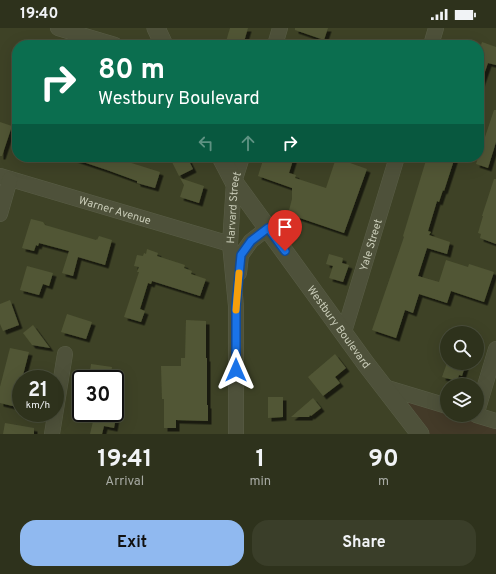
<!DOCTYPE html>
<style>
body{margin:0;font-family:Overpass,sans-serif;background:#3a3e29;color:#f1f3f6;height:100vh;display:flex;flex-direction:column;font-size:15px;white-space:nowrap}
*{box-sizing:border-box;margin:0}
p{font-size:13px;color:#a7aaa3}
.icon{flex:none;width:22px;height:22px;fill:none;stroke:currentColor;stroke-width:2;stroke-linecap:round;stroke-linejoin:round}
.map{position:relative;height:406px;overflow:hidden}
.side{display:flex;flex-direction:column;background:#2e321c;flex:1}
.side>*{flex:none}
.banner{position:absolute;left:12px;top:12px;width:472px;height:122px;border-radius:16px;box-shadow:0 4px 16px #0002,0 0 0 1px #494d3b;background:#0b6e4f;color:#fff;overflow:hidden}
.tools{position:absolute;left:440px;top:298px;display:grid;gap:8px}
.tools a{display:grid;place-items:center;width:44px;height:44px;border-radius:50%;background:#2e321c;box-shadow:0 4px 16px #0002,0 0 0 1px #494d3b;font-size:20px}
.speed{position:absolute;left:12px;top:342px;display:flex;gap:8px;font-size:20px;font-weight:700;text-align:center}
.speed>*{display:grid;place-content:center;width:52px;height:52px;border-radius:50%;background:#2e321c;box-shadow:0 4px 16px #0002,0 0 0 1px #494d3b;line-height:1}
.speed small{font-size:10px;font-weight:400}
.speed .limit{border:2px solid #111;border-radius:6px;background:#fff;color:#111}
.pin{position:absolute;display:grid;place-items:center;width:34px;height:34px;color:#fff;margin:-41px -17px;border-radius:50% 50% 50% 0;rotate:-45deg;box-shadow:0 0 4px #0007}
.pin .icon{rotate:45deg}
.me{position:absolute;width:44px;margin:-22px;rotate:0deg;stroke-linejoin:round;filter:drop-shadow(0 0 3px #0008)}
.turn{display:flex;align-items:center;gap:14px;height:84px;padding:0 20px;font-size:18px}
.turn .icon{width:52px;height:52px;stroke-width:2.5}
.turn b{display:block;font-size:28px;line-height:34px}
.lanes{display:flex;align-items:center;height:38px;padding:0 20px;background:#0003;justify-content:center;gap:20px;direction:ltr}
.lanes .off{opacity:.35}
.eta{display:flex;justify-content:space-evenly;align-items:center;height:68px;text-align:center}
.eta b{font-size:24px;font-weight:700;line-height:28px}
.button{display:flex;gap:8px;margin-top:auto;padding:8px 20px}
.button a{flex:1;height:46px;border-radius:16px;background:#90b9f0;color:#111;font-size:16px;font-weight:700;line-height:46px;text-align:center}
.button a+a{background:#3a3e29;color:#f1f3f6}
.status{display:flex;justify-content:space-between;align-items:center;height:28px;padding:0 20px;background:#2e321c;direction:ltr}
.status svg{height:11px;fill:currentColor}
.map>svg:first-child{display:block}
.green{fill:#433a28}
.building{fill:#515635;filter:url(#shadow)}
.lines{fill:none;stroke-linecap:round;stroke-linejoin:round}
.minor-casing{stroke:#5a5e47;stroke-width:16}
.tertiary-casing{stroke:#5a5e47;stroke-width:19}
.minor{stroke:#4e513a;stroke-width:15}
.tertiary{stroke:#4e513a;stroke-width:18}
.route-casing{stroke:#114b97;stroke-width:10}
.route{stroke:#1a73e8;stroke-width:7}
.slow{stroke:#f59e0b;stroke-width:7}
.labels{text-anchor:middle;stroke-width:4;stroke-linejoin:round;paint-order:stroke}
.street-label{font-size:11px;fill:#c8cbb7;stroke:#33371f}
</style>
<div class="status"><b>19:40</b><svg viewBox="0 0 49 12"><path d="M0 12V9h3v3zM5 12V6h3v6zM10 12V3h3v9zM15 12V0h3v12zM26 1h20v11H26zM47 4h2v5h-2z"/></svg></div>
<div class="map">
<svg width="496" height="406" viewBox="0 0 496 406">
<defs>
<filter id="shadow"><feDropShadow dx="3.5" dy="3.5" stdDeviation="0" flood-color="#0009"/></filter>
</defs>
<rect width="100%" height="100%" fill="#3e4226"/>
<polygon class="green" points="384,359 447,378 447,387 476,387 496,393 496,406 420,406"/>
<g class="building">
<polygon points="230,0 248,0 243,17 225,17"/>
<polygon points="295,0 328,0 324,12 295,2"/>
<polygon points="482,14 496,19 496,37 488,35 481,55 479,54 479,16 481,17"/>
<polygon points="494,82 496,82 496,114 488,140 476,136"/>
<polygon points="0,94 12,98 2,128 0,128"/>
<polygon points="74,129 126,129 125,133 160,144 155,160 137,155 137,153 107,142 74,131"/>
<polygon points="177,129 187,129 193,141 179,148 171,132"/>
<polygon points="264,129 294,129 289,145 296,147 295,150 326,160 336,130 367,141 344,205 288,186 292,171 292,160 258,148"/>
<polygon points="427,129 455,129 444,163 443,162 439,174 437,173 428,203 431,204 429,207 450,214 447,226 427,220 418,248 439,254 446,232 468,239 469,236 494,244 484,274 451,263 447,275 419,266 413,285 405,282 396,310 372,302 404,209 403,208"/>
<polygon points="180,150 204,158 199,175 180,169 184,157"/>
<polygon points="494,151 496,151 496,216 480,210 481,206 478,205 483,188 482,188"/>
<polygon points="31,191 43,194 45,197 96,212 96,211 97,212 99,208 112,212 105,237 78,229 73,248 62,245 69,223 39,215 38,218 36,217 34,223 22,220"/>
<polygon points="147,221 158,225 157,228 185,237 184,240 192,243 191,246 206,251 200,268 152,253 151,256 148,255 140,281 145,283 141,294 124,289 139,244 137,244 139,239 134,238 137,227 143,228 144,225 146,226"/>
<polygon points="329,226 343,230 342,235 349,237 343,254 329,250 333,238 326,236"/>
<polygon points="27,238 53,245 49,258 43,256 39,267 20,262"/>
<polygon points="10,272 19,297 3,303 0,296 0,276"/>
<polygon points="67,286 92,294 86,311 61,304"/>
<polygon points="186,292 206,293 206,330 207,330 207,377 208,377 208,393 176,392 176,400 164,400 164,371 162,371 161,338 181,338 181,330 185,330"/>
<polygon points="33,297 50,320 32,317 23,305"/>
<polygon points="10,320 29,324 22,351 21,351 21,380 0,375 0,359"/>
<polygon points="335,326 346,340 335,349 340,355 323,368 308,349"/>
<polygon points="447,335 466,335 462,348 459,347 457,353 442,349"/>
<polygon points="91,336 112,339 110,351 89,351"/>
<polygon points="268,369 283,369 283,389 268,390"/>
<polygon points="313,370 321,380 311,388 310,387 309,389 291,389"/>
<polygon points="95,385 116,389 114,400 104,398 102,406 90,406"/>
<polygon points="5,395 34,400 34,406 3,406"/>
</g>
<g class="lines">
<defs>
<g id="minor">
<polyline points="58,0 115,17"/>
<polyline points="275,17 280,0"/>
<polyline points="431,17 436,0"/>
<path id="s1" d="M0,148L230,216"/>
<polyline points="0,186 10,151"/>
<polyline points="239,245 241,227 251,213 268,200"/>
<path id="s2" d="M344,304L397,129"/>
<polyline points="384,359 447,378"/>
<polyline points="477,384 496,321"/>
<polyline points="476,387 496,393"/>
<polyline points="52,406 65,326"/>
<path id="s3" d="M236,406V278L230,216L234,154L242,129"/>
</g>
<g id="tertiary">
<polyline points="156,0 164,17"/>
<path id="s4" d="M221,129L234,154L366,336L420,406"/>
</g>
</defs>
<use href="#minor" class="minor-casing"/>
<use href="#tertiary" class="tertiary-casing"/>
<use href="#minor" class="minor"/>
<use href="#tertiary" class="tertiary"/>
</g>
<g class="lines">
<defs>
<polyline id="route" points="236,342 236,278 241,227 251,213 268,200 285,223"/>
</defs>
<use href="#route" class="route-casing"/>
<use href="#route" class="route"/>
<polyline class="slow" points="236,282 239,245"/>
</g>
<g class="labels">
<g class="street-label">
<text dy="4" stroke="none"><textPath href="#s3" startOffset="227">Harvard Street</textPath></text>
<text dy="4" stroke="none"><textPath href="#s1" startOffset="120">Warner Avenue</textPath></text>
<text dy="4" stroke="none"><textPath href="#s2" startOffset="91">Yale Street</textPath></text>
<text dy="4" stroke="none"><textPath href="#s4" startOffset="207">Westbury Boulevard</textPath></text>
</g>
</g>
</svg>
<div class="tools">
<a><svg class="icon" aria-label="search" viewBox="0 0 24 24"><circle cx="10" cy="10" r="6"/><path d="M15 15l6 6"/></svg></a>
<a><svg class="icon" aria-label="layers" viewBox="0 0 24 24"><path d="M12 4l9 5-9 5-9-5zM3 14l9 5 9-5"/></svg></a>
</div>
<div class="speed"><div>21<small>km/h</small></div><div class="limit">30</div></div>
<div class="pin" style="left:285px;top:223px;background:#d93025"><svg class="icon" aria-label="arrive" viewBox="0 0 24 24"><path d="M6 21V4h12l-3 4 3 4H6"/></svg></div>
<svg class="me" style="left:236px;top:342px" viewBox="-20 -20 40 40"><path d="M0-17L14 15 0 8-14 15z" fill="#1a73e8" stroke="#fff" stroke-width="4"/></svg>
<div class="banner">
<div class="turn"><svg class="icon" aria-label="right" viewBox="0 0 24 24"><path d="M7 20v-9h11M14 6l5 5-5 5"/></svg><div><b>80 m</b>Westbury Boulevard</div></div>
<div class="lanes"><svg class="icon off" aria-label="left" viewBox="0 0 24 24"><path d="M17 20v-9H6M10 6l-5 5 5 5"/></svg><svg class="icon off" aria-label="ahead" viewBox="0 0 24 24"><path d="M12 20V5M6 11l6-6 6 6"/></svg><svg class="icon" aria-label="right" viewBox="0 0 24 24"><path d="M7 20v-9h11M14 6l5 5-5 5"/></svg></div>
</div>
</div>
<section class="side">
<div class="eta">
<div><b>19:41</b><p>Arrival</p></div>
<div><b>1</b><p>min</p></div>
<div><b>90</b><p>m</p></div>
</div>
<div class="button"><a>Exit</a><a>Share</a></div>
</section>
